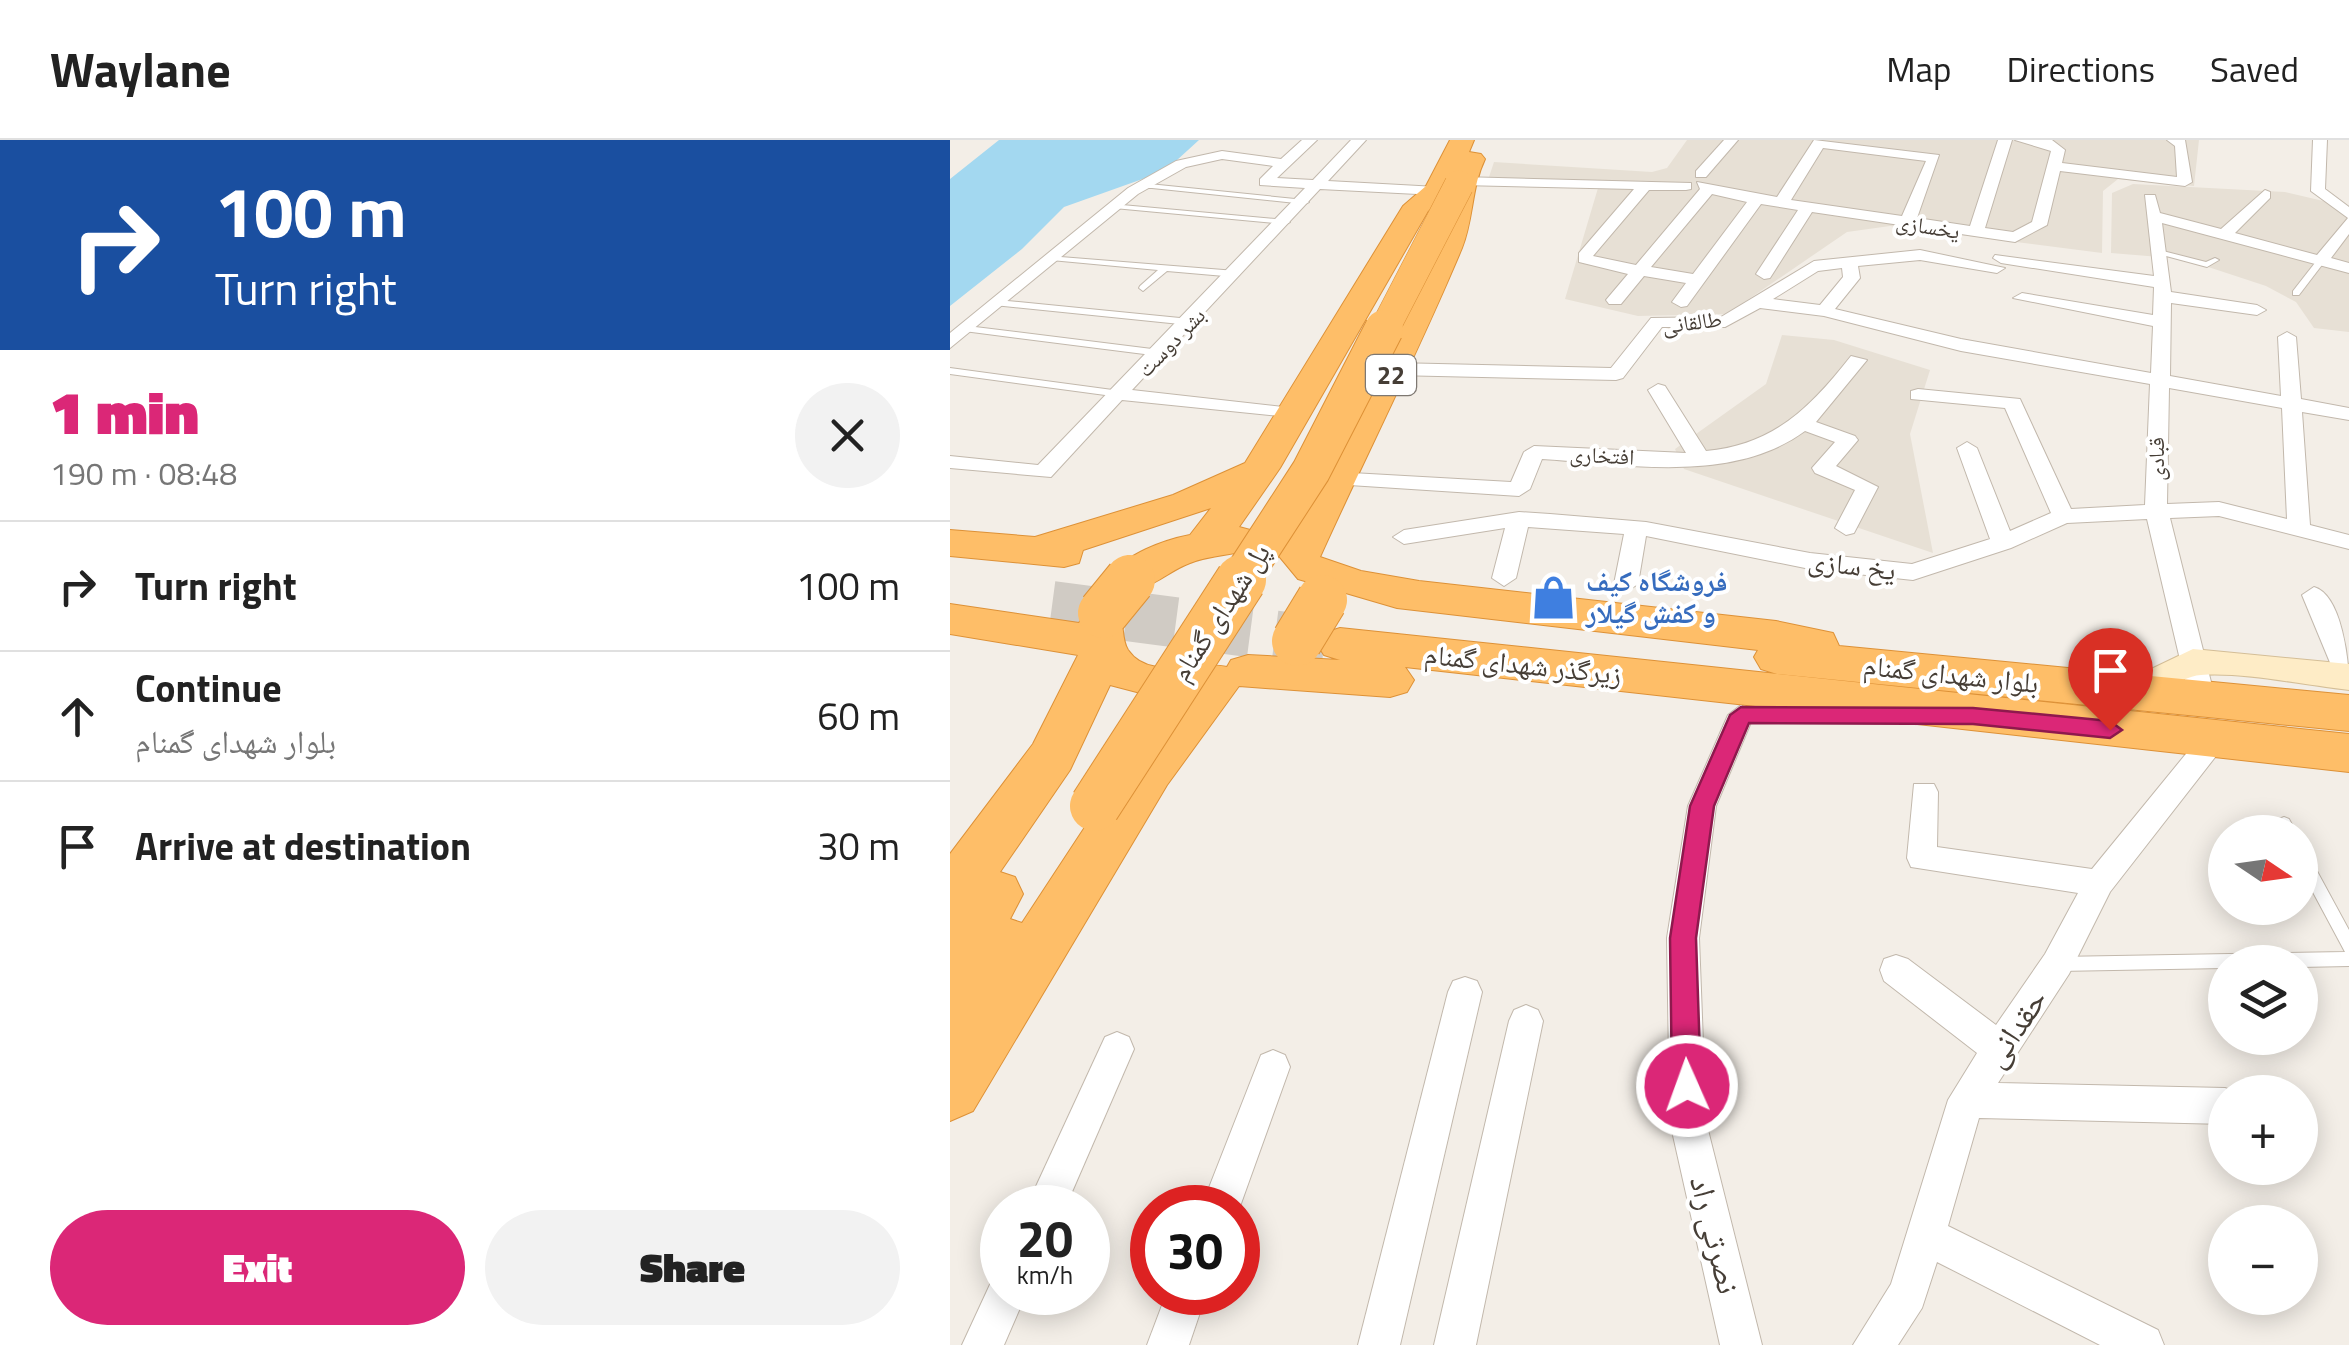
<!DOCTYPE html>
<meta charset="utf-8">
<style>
body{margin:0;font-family:"Titillium Web","Noto Naskh Arabic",sans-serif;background:#f2f2f2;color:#222;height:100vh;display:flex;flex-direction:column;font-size:38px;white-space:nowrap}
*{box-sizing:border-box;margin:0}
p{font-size:32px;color:#767676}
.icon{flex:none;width:55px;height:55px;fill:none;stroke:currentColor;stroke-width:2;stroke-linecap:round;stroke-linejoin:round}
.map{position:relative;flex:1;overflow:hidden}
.drawer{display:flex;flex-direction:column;background:#fff;width:950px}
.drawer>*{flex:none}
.hud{background:#1a4fa0;color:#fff;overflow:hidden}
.needle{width:65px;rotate:103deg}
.buttons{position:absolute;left:1258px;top:675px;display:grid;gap:20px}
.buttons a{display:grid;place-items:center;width:110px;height:110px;border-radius:50%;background:#fff;box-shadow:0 5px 25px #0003;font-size:50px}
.speed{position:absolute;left:30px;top:1045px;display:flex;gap:20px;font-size:50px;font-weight:700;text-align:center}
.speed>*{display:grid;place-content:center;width:130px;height:130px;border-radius:50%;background:#fff;box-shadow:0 5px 25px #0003;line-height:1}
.speed small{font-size:25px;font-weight:400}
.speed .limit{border:15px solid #d22;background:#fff;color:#111}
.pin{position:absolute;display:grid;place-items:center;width:85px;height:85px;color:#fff;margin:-102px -42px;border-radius:50% 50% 50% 0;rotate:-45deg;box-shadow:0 0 10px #0007}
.pin .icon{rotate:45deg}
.me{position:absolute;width:110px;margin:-55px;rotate:358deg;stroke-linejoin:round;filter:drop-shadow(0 0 8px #0008)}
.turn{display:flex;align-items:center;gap:35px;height:210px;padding:0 50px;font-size:45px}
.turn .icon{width:130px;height:130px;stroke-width:2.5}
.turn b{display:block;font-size:70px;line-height:85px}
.round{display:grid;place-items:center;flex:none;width:105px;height:105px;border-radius:52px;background:#f2f2f2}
.headline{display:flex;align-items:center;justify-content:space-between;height:170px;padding:0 50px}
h1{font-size:60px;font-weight:800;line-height:75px;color:#db2777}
.button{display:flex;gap:20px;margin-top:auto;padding:20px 50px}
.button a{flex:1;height:115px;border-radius:60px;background:#db2777;color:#fff;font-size:40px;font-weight:800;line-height:115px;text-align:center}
.button a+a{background:#f2f2f2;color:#222}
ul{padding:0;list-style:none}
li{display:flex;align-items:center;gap:30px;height:130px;padding:0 50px;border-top:2px solid #e0e0e0}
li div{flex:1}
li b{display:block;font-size:38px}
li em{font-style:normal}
header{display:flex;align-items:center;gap:60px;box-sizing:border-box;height:140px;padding:0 50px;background:#fff;border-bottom:2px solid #e0e0e0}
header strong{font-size:48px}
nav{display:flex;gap:55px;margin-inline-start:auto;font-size:35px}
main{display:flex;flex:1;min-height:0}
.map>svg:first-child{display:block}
.residential{fill:#e7e0d5}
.water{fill:#a3d8f0}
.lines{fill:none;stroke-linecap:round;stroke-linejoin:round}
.highway-tunnel{stroke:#d0cbc4;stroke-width:50;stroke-dasharray:50 25;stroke-linecap:butt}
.lane-casing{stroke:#c2b8ac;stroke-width:2}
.street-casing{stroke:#c2b8ac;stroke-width:2}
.secondary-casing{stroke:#d4be97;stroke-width:2}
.highway-casing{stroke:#dd9137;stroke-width:2}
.lane{fill:#fff;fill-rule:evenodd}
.street{fill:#fff;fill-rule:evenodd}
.secondary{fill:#feecc6;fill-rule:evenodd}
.highway{fill:#febe68;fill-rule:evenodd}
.highway-bridge-far2-casing{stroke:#dd9137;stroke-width:30;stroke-linecap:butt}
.highway-bridge-far1-casing{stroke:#dd9137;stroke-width:40;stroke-linecap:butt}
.highway-bridge-casing{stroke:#dd9137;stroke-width:52;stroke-linecap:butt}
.highway-bridge-far2{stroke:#febe68;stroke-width:29}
.highway-bridge-far1{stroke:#febe68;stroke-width:38}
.highway-bridge{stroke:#febe68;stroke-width:50}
.route{fill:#db2777;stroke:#8e194d;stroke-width:2.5}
.labels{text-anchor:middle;stroke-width:8;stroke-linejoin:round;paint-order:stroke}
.far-street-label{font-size:22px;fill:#463e36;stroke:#fff}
.shield{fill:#fff;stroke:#7e7872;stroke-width:2.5}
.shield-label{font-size:25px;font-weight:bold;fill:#463e36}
.street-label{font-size:28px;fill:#463e36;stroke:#fff}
.shop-label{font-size:28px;font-weight:bold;fill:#366cbe;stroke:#fff;text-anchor:start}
.near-street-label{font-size:32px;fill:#463e36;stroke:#fff}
</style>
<header>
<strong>Waylane</strong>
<nav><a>Map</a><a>Directions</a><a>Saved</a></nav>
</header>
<main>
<section class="drawer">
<div class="hud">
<div class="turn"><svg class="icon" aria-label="right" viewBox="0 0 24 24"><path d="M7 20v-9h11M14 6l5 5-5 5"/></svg><div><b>100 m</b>Turn right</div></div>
</div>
<div class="headline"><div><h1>1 min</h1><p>190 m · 08:48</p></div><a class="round"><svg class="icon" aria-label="close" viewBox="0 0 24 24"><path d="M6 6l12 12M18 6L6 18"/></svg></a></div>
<ul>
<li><svg class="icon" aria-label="right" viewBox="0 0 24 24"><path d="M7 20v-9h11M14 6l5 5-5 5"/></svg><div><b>Turn right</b></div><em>100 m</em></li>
<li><svg class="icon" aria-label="ahead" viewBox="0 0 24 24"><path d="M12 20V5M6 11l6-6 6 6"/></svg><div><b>Continue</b><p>بلوار شهدای گمنام</p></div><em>60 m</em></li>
<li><svg class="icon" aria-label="arrive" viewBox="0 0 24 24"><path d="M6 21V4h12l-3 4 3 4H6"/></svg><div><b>Arrive at destination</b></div><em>30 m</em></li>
</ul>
<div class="button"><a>Exit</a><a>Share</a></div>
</section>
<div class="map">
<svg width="1399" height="1205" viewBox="0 0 1399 1205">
<rect width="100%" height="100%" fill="#f3eee7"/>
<g class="residential">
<polygon points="737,0 1249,0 1244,46 1168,39 1153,51 1152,113 940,86 897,92 777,174 688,176 615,159 648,48 536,46 544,22 702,32 717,28"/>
<polygon points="1183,44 1335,52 1399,67 1399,192 1364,188 1346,162 1316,146 1234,119 1161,113 1162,53"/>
<polygon points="832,195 884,200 980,230 960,294 983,413 734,329 725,309 816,244"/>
</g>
<polygon class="water" points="49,0 249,0 215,31 114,67 72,109 0,166 0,39"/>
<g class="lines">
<polyline class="highway-tunnel" points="102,466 389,504"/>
<defs>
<g id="lane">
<polygon points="199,44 355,60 359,62 355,64 202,48 199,48"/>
<polygon points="161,64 336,80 340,82 336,84 164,68 160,66"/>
<polygon points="1205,109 1256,122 1265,118 1269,120 1257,127 1205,113"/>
<polygon points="98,116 286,131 290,134 286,137 217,131 193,151 189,148 190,146 208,130 101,120 98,120"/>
<polygon points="1368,119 1375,121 1349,155 1343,155 1343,151"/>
<polygon points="47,160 240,179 244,182 240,185 44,165 43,163"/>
<polygon points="17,186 210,210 215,213 210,216 14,191 12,189"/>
<polygon points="0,228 170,251 175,254 170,257 0,234"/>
<polygon points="1334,677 1339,679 1346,692 1332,692 1327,683 1329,679"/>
<polygon points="1350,707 1355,709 1399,790 1399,826 1350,827 1350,822 1275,822 1275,828 1108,831 1102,829 1100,824 1102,819 1108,817 1395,812 1350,728"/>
</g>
<g id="street">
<polygon points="352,0 367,0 327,38 363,40 401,0 416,0 378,41 487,47 494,51 487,55 370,49 182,250 342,268 349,270 349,278 172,260 101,337 0,328 0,316 88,325 355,48 310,45 310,39 323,26 272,19 236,27 188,54 0,208 0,193 178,48 226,21 272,11 331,19"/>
<polygon points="774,0 788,0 756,37 746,37 746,31"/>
<path d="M864,0L989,15L967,78L1020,86L1048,0H1062L1035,88L1063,92L1082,82L1101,11L1065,0H1102L1115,10L1112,23L1227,37L1225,6L1217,0H1235L1242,42L1235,46L1110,31L1097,85L1065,102L862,72L820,138L814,139L806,134L848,70L811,64L737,166L731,167L722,162L736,143L694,136L671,164H659L656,160L678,134L629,122V113L684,49L511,45L504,41L511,37L741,43V49L736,50H699L643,116L686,125L750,49L747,42L827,57ZM873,8L976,21L952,76L841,60ZM762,54L797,62L743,134L701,127Z"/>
<path d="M1363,0H1377L1375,49L1399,67V94L1381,118L1399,123V133L1212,83L1221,152L1307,165L1316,170L1307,175L1221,163L1220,236L1331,256L1328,197L1337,192L1346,197L1351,259L1399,268V280L1352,272L1360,385L1399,395V409L1269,376L1220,378L1265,558L1261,565H1243L1239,558L1197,379L1117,383L1061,408L963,440L860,429L696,396L688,444L676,452L664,444L674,394L578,387L566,438L554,446L542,438L555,388L454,404L443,397L454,390L569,372L600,374L696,382L860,413L962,424L1040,399L1007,308L1017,302L1027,308L1060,391L1101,373L1055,268L961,259V251L968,249L1070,259L1121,369L1195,365L1200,244L1011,211L874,176L810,168L775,187H712L673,238L666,240L444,235L435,229L444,223L661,228L701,178L771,177L864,121L970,110L1055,128L1047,133L970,120L908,126L910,138L885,169L1011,199L1201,233L1203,186L1063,158L1072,153L1203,175L1204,147L1051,123L1043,118L1045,115L1204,136L1195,55H1205L1210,73L1271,89L1315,50L1320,52V58L1285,93L1367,115L1398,78L1361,51ZM892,128L893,137L870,165L823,159L868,131ZM1219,248L1332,268L1337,379L1269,362L1217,364Z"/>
<path d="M901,216L917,220L866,282L905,296L908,300L886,326L928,347L904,393L896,395L885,388L905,350L865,333L862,328L885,302L855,291C782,345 675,324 592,319L580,349L569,356L384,344L373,338L384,332L561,342L574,312L584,306L736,313L698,250L708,244L715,246L756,311C824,305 861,267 901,216Z"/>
<path d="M1364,447C1392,455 1399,522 1399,546L1386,537L1352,455Z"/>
<polygon points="791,565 804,575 766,666 749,798 756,982 812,1205 770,1205 720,982 717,798 738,666 778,575"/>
<polygon points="1263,590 1273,593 1277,600 1273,607 1160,752 1119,834 1048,943 1275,948 1286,952 1275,952 1275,984 1029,978 998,1086 1208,1190 1214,1205 1150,1205 987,1122 972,1168 948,1205 903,1205 941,1144 998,960 1027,913 934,841 930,830 934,819 946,815 958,819 1046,885 1095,814 1128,753 961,727 957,718 964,644 984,644 988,652 987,707 1142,729 1253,593"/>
<polygon points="515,837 527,841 532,852 450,1205 408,1205 498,852 503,841"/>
<polygon points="576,865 588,870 593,881 526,1205 484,1205 559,881 564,870"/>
<polygon points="167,892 179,897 184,909 115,1068 76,1068 155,897"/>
<polygon points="323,910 335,915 340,927 288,1072 288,1068 251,1068 311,915"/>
<polygon points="52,1134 52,1152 77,1152 54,1205 12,1205 43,1138"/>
<polygon points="217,1152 257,1152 239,1205 197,1205"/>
</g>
<path id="secondary" d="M1243,509L1399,524V550C1354,545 1295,532 1251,535C1222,537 1204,571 1172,561L1167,552L1172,543Z"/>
<g id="highway">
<path d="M500,0H524L519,12L531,14L535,19C521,48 524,78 512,108C468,213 417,313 370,417L411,431L469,441L826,481L883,493L889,506L1399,555V591L827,534L811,529L804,517L808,510L447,468L348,439L329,416C368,331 416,252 455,167C472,131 490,98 494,59L478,71L330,328L289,387L304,391L310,400L304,409C283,415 260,415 240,423C213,433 198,456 167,447L160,437C175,414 214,400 240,395L261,368L133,410L129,423L114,427L0,416V390L85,397L223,355L295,323L453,66L476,46Z"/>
<path d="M0,464L129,483L136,472L152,467L168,472C175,484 171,499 178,510C200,542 248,519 277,527L281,520L298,515L390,520L374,515L367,504L374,493L390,488L1399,594V632L455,527L464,540L457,552L440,557L289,546L217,645L23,971L0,981V714L83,604L128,515L0,494ZM160,545L225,562L181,617L72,783L60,779L73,754L65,737L50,732L120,630Z"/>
</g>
</defs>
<use href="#lane" class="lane-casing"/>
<use href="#street" class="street-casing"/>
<use href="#secondary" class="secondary-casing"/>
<use href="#highway" class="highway-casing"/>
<use href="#lane" class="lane"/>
<use href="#street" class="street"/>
<use href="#secondary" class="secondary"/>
<use href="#highway" class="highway"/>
<defs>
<polyline id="highway-bridge-far2" points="433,192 509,45"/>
<g id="highway-bridge-far1">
<polyline points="178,442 182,437"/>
<polyline points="289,442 361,331 434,189"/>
</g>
<g id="highway-bridge">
<polyline points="153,473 180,440"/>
<polyline points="347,501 372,460"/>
<polyline points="145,666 291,440"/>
</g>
</defs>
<use href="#highway-bridge-far2" class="highway-bridge-far2-casing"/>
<use href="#highway-bridge-far1" class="highway-bridge-far1-casing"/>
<use href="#highway-bridge" class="highway-bridge-casing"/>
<use href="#highway-bridge-far2" class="highway-bridge-far2"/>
<use href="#highway-bridge-far1" class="highway-bridge-far1"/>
<use href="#highway-bridge" class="highway-bridge"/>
</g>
<polygon class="route" points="791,567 1023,568 1160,581 1172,590 1160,598 1023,584 799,583 764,666 746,798 751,946 747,956 737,960 726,956 722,946 720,798 740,666 780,575"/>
<defs>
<symbol id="shop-bare" viewBox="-9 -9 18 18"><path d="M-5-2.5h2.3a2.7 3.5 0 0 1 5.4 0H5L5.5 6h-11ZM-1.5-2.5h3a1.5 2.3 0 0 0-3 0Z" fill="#3f7fe0" stroke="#fff" stroke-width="2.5" paint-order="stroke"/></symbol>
</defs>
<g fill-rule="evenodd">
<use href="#shop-bare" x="572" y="426" width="63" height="63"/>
</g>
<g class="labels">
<g class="far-street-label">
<text transform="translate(978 86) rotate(9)" y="8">یخسازی</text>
<text transform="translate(742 182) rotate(-7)" y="8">طالقانی</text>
<text transform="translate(221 202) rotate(-46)" y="8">بشر دوست</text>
<text transform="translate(652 315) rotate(3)" y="8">افتخاری</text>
<text transform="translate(1206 319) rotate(-90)" y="8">قبادی</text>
</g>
<rect class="shield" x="416" y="215" width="50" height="40" rx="8"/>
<g class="shield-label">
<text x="441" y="244">22</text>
</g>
<g class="street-label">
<text transform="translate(902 425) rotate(7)" y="10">یخ سازی</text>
<text transform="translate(270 472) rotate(-57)" y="10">پل شهدای گمنام</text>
<text transform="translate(573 524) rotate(6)" y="10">زیرگذر شهدای گمنام</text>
<text transform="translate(1001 534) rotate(6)" y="10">بلوار شهدای گمنام</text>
</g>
<g class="shop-label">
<text x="636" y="451">فروشگاه کیف<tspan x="636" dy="32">و کفش گیلار</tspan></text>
</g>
<g class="near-street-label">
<text transform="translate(1065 888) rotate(-56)" y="11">حقدانی</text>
<text transform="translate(765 1095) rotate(76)" y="11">نصرتی راد</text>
</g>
</g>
</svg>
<div class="buttons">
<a><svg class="needle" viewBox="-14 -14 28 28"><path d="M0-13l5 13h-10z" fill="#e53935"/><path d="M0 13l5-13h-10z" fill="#767676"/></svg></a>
<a><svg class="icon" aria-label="layers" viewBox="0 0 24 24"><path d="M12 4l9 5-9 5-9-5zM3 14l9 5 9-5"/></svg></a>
<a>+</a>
<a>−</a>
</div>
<div class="speed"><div>20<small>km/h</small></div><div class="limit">30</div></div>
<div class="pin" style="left:1160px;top:590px;background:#d93025"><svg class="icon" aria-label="arrive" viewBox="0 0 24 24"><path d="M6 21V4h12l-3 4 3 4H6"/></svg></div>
<svg class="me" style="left:737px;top:946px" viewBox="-20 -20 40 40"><circle r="17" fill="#db2777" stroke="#fff" stroke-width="3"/><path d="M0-11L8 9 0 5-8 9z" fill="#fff"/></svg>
</div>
</main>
